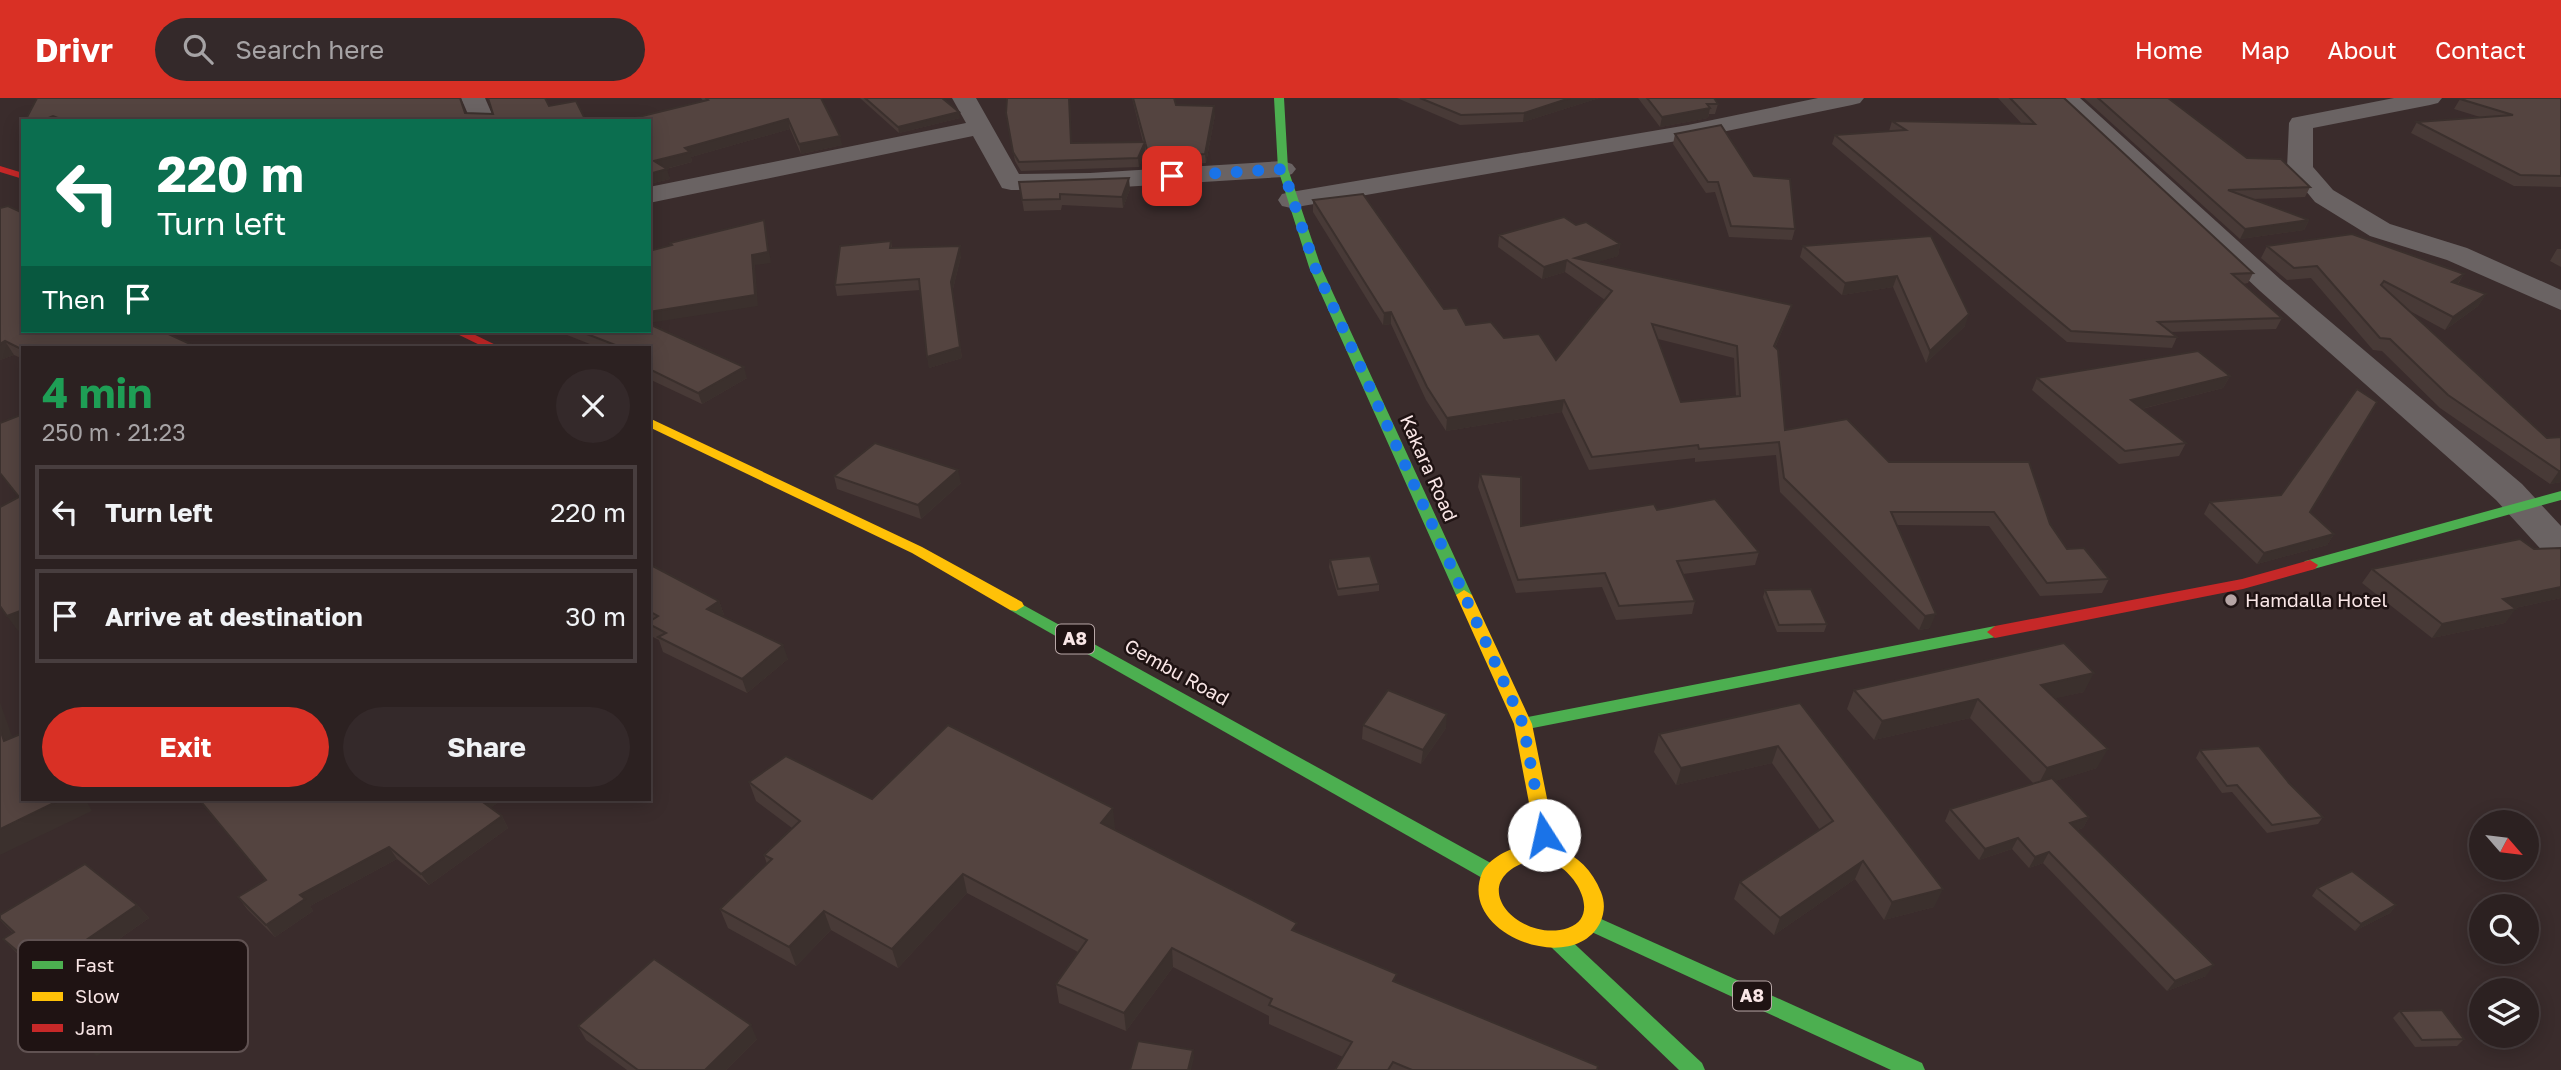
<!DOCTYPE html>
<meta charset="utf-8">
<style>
body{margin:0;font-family:"Golos Text",sans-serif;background:#34292a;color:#f1f3f6;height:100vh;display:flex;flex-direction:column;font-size:26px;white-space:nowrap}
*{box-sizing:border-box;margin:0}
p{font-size:23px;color:#a6a3a5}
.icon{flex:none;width:38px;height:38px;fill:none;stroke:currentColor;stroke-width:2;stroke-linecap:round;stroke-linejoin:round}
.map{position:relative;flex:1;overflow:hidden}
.panel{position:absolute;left:21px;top:248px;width:630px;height:455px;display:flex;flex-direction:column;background:#2c2121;border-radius:0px;box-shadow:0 4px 18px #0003,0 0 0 2px #483e3f}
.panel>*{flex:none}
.banner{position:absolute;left:21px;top:21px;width:630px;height:214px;border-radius:0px;box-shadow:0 4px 18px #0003,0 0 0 2px #483e3f;background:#0b6e4f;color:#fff;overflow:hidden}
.needle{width:46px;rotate:118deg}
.tools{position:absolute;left:2469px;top:712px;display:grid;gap:14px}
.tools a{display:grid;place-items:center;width:70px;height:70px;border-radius:50%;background:#2c2121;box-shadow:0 4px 18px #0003,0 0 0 2px #483e3f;font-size:35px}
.pin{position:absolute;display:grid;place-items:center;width:60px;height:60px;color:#fff;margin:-30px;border-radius:14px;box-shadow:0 4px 10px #0006}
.me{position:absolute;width:77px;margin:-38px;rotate:350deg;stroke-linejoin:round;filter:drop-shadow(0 0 5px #0008)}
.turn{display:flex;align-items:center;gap:24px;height:147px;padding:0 21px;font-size:32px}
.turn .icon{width:91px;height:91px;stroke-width:2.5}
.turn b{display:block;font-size:49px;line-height:60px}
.then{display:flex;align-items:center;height:66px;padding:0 21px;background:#0003;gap:14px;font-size:26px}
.round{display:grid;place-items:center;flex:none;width:74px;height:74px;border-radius:37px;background:#34292a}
.summary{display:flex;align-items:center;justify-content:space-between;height:119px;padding:0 21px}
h1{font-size:42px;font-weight:700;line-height:52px;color:#1e9e55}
.button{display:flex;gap:14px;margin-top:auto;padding:14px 21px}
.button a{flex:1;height:80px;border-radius:42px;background:#d93025;color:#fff;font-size:28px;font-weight:700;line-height:80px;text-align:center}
.button a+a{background:#34292a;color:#f1f3f6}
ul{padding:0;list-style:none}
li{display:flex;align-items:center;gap:21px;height:94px;margin:0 14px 10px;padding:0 7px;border:4px solid #483e3f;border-radius:0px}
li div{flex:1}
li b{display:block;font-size:26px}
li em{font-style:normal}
header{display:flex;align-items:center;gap:42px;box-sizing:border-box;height:98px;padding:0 35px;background:#d93025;color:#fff}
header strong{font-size:33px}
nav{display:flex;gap:38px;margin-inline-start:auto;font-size:24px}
.search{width:490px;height:63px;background:#34292a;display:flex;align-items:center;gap:18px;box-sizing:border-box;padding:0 24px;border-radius:38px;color:#a6a3a5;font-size:26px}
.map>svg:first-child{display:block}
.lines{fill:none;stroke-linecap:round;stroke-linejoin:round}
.street{fill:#6a6363;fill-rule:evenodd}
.fast{fill:#4caf50;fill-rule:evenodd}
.slow{fill:#ffc107;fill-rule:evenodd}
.jam{fill:#c62828;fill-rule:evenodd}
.wall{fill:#483a37;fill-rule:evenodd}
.shaded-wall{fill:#3b302d}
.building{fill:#544440;stroke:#3b302d;stroke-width:2;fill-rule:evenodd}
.route{stroke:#1a73e8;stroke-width:12;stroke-dasharray:0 21.6}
.poi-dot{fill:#b6a5a5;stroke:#1f1313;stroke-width:2.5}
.labels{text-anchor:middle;stroke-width:5;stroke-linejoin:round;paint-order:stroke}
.shield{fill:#1f1313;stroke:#b8a7a7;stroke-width:2}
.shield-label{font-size:18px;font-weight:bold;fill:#f9e6e6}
.street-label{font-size:19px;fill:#f9e6e6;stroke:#1f1313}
.poi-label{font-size:19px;fill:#f9e6e6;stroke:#1f1313;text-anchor:start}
.key{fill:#1f1313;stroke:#605252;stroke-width:2}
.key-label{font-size:19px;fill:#f9e6e6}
</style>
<header>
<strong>Drivr</strong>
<div class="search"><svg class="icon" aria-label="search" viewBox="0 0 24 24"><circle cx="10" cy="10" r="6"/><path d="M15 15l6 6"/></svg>Search here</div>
<nav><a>Home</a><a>Map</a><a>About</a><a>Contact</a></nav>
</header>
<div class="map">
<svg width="2561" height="972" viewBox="0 0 2561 972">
<rect width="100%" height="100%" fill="#3a2c2c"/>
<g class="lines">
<g class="street">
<polygon points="461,0 485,0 495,23 471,23"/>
<polygon points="952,0 976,0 1019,76 1090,75 1283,63 1292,66 1296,71 1292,76 1283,79 1090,91 1011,92 1002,90 973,38 649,105 649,89 966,25"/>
<polygon points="1818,0 1864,0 1860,5 1852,7 1688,41 1291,110 1282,108 1278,102 1282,96 1291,94 1688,27"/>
<polygon points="2054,0 2080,0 2280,181 2522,386 2561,428 2561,463 2548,459 2496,402 2260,193"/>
<polygon points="2394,0 2442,0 2438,5 2430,7 2313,30 2313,69 2333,92 2390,126 2467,150 2561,192 2561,212 2447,162 2370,138 2315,104 2287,70 2289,25 2292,20"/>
</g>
<g class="fast">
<polygon points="1274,0 1284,0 1288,71 1321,169 1472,497 1470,501 1464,502 1456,497 1309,169 1278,71"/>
<polygon points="2561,393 2561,402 2310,472 2302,467 2305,463"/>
<polygon points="1016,503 1498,769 1501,775 1498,781 1491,783 1484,781 1010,512 1008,508"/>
<polygon points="1995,528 2001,530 2003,534 2001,538 1523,632 1517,631 1514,626 1517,621 1523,620"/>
<polygon points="1590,816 1922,965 1925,972 1891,972 1583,830 1580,824 1583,818"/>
<polygon points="1558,834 1565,837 1702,965 1705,972 1679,972 1551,849 1548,843 1551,837"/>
</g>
<g class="slow">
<polygon points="649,320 922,449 1022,504 1024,508 1016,513 1010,512 912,455 649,329"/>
<path d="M1464,492L1472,497L1532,626L1557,750C1578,758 1592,772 1601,794C1605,804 1605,814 1600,825C1573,879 1457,836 1482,775C1490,758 1519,745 1537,747L1514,626L1456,497ZM1531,762C1540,762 1549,763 1557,767C1578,778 1600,819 1568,830C1520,846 1461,784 1531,762Z"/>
</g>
<g class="jam">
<polygon points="0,68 23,75 23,81 0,74"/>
<polygon points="451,233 467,233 502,250 486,250"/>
<polygon points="2310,462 2318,467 2315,471 2243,491 1995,540 1987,534 1995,528 2242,481"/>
</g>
</g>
<g class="wall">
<polygon points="37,0 493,16 549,8 586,23 25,23"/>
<polygon points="701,0 821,0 842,47 801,56 790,31 691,59 692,64 666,71 670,81 649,86 649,23 703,3"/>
<polygon points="860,0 942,0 960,20 899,35"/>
<polygon points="1007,0 1070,0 1071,45 1143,44 1132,0 1174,0 1176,7 1215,17 1206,65 1149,69 1145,54 1139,69 1021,73 1015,63 1007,24"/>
<polygon points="1397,0 1599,0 1523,24 1460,27"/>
<polygon points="1638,0 1714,0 1718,6 1715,16 1709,16 1708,20 1660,29"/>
<polygon points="1998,0 2064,0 2253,175 2248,185 2243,186 2282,220 2276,231 2171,234 2177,239 2172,250 2067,244 1832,46 1835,37 1889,33 1892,23 2022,26"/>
<polygon points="2084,0 2168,0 2247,60 2310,89 2305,99 2252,101 2309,122 2304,132 2240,141"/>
<polygon points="2561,0 2561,89 2514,88 2411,35 2417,24 2480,19 2454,11 2460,1"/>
<polygon points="1675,36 1754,78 1795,131 1792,142 1729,139 1715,94 1706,95 1673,46"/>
<polygon points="1019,84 1130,91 1123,110 1062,107 1061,112 1024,113"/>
<path d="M1313,102L1444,211L1466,227L1504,240L1556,262L1605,202L1565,174L1542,181L1498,149L1499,137L1576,127L1620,146L1618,158L1597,164L1788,219L1775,250L1785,332L1889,364L2050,426L2067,451L2109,481L2102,495L2040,498L1989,428L1897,427L1930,530L1919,532L1780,394L1776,357L1695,364V360L1589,372L1562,314L1446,333L1426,302L1391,226L1383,227L1313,114ZM1658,241L1734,260L1736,299L1681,304Z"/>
<polygon points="0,110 23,250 23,261 14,257 0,262"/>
<polygon points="1931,138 1965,228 1926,265 1893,189 1842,197 1800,159 1803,148"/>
<polygon points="891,143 892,150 961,158 952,195 962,260 929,270 920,192 837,198 835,187"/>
<polygon points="2267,148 2464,176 2458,186 2486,196 2478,208 2445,232 2408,212 2547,340 2561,339 2561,384 2550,386 2440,310 2382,253 2373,252 2311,180 2287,182 2261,160"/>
<polygon points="2557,151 2561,151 2561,169 2550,163"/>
<polygon points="557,233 649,233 747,280 702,306 649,281 649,250 600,250"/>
<polygon points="2230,278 2223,290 2142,311 2186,345 2179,358 2119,366 2032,292 2037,280"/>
<polygon points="1480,376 1521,428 1657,412 1759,454 1755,467 1683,476 1695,503 1692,516 1616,522 1602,489 1516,495 1478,389"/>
<polygon points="834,378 961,385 921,421 837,391"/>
<polygon points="2210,404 2310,414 2334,436 2327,447 2257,466 2204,416"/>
<polygon points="2534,451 2561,500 2515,510 2505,525 2432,540 2362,485 2372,471"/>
<polygon points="1330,462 1379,486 1379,493 1338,498 1329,469"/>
<polygon points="649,466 719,503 724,517 722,518 788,561 747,595 663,554 659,542 653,539 649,529"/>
<polygon points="1765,492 1827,526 1824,534 1777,534 1763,499"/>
<polygon points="1854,592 2084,594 2055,600 2097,670 2055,683 2089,719 2083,730 2077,732 2206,878 2167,893 2043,765 2029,770 2012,751 1979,762 1945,723 1950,711 2034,686 1970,620 1874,642 1847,611"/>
<polygon points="1800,605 1934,809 1884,822 1855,781 1774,837 1734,801 1740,784 1820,732 1772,665 1676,687 1654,654 1659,636"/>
<polygon points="1363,627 1446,630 1421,666 1362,641"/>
<polygon points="2200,652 2289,685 2323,719 2318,726 2267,735 2232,694 2222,695 2196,660"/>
<polygon points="749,684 872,701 1115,730 1114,731 1297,834 1396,884 1597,972 1335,972 1343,959 1269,926 1269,918 1173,869 1126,933 1059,905 1056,886 1078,854 967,795 898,870 831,832 796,868 728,830 720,811 767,766 764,757 792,730 756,703"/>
<polygon points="207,702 502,702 490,710 502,718 508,730 429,787 397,761 310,808 313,813 275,839 247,811 238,799 265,782 202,705"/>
<polygon points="2317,790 2396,807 2390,815 2355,833 2312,798"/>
<polygon points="137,807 149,820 55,886 17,855 3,841 13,835 0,822"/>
<polygon points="2400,913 2464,941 2457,948 2415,949 2393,920"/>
<polygon points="578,928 757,941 726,972 627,972 586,942"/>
</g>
<g class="shaded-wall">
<polygon points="1570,0 1599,0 1523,24 1524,15"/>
<polygon points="1214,8 1215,17 1206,65 1205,56"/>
<polygon points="1710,10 1708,20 1660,29 1662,19"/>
<polygon points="959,14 960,20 899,35 898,29"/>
<polygon points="53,18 56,23 41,23"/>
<polygon points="788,21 790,31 691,59 692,64 657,73 654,63 685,50"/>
<polygon points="840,38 842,47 801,56 799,46"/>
<polygon points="1145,44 1145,54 1139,69 1138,60"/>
<polygon points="667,71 670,81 649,86 649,76"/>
<polygon points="1129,80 1130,91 1123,110 1122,99"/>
<polygon points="764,122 766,132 771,165 755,167 758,208 649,225 649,214 752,157"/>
<polygon points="2309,122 2304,132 2240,141 2245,131"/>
<polygon points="1620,146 1618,158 1579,170 1575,160"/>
<polygon points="960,148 961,158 952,195 962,260 929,270 927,259 951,184"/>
<polygon points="1567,162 1565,174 1542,181 1544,169"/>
<polygon points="2464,176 2456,188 2452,184"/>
<polygon points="1897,178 1893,189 1842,197 1845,185"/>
<polygon points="2486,196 2478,208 2445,232 2453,219"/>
<polygon points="1792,207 1788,219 1770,261 1774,248"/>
<polygon points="1391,214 1391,226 1383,227 1384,215"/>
<polygon points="1969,216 1965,228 1926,265 1930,253"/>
<polygon points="5,243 14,257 0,262 0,246"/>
<polygon points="744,269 747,280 702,306 698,295"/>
<polygon points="2230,278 2223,290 2125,315 2131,302"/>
<polygon points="1564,302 1562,314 1446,333 1447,320"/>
<polygon points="958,372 961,385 921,421 918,407"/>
<polygon points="2559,373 2561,373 2561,384 2550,386"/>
<polygon points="2334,436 2327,447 2257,466 2264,455"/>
<polygon points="2561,489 2561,500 2492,515 2503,501"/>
<polygon points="719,503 724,517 712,525 707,511"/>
<polygon points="2516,511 2505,525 2432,540 2442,526"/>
<polygon points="23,512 23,531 18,533 7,518"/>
<polygon points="1936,516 1930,530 1919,532 1925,518"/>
<polygon points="783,547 788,561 747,595 742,581"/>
<polygon points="2094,575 2084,594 2031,606 2041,587"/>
<polygon points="1978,601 1970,620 1874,642 1882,623"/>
<polygon points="0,604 20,661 4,643 0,631"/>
<polygon points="1447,616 1446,630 1421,666 1423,652"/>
<polygon points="1778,648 1772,665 1676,687 1681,670"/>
<polygon points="2108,651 2097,670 2037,689 2047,670"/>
<polygon points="60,702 86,702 92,713 0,757 0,731"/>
<polygon points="479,702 502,702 486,713"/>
<polygon points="1113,710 1115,730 1103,744 1101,725"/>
<polygon points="502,718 508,730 429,787 421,776"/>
<polygon points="2089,719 2083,730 2064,736 2070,725"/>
<polygon points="2018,740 2012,751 1979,762 1985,751"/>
<polygon points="389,749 397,761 310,808 313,813 275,839 266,827 300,797"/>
<polygon points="2049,754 2043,765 2029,770 2035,759"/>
<polygon points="1863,763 1855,781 1774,837 1780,820"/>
<polygon points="963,776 967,795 898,870 892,851"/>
<polygon points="1943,791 1934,809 1884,822 1892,804"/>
<polygon points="137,807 149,820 55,886 41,873"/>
<polygon points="2396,807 2390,815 2355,833 2361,826"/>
<polygon points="824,813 831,832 796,868 789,849"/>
<polygon points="1172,850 1173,869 1126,933 1124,915"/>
<polygon points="2214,867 2206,878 2167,893 2175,883"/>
<polygon points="167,879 173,886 179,919 96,958 89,950"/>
<polygon points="751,927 757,941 726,972 705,972"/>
<polygon points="1193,952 1194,960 1191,972 1188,972"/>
</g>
<g class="building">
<polygon points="37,0 460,0 465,15 493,16 488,0 545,0 549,8 576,3 586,23 66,23 53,18 41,23 25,23"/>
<polygon points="706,0 821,0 840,38 799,46 788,21 685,50 690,54 654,63 667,71 649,76 649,23 622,23 708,2"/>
<polygon points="865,0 942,0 959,14 898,29"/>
<polygon points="1007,0 1069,0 1071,45 1145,44 1133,0 1174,0 1176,7 1214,8 1205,56 1149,59 1145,44 1138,60 1019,64 1013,54 1006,15"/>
<polygon points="1420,0 1570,0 1524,15 1461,17"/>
<polygon points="1647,0 1714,0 1718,6 1707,6 1710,10 1662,19"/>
<polygon points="2010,0 2064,0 2253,175 2232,176 2282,220 2158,224 2177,239 2071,233 1835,37 1906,32 1892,23 2035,26"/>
<polygon points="2098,0 2168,0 2247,60 2281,61 2310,89 2228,92 2309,122 2245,131"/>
<polygon points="2467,0 2561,0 2561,78 2520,77 2417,24 2513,17 2460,1"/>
<polygon points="1721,27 1754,78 1790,81 1795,131 1731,128 1718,84 1708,84 1675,36"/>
<polygon points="1129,80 1122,99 1060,96 1060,101 1022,102 1019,84"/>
<path d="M1363,96L1444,211L1457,210L1466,227L1491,224L1504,240L1539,236L1556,262L1612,193L1567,162L1544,169L1499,137L1564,119L1576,127L1586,124L1620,146L1575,160L1792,207L1774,248L1778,252L1785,332L1847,321L1889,364H2029L2050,426L2067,451L2084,450L2109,481L2047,485L1994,414H1891L1936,516L1925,518L1784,380L1779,344L1699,351L1698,347L1592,359L1564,302L1447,320L1427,289L1391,214L1384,215L1313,102ZM1652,226L1737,248L1740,298L1681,304Z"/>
<polygon points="8,108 23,115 23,233 162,233 199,250 23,250 23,252 5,243 0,246 0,110"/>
<polygon points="764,122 768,154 752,157 755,197 649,214 649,153 672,147 670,145"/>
<polygon points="2352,136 2464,176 2452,184 2486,196 2453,219 2384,183 2381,187 2547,340 2561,339 2561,373 2559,373 2448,297 2390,241 2380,240 2317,168 2294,170 2267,148"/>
<polygon points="1931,138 1969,216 1930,253 1897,178 1845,185 1803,148"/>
<polygon points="891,143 890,150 960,148 951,184 960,249 927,259 919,181 835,187 840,148"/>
<polygon points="649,226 744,269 698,295 649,271 649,250 623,250 579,233 649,233"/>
<polygon points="2198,253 2230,278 2131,302 2186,345 2125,353 2037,280"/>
<polygon points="2357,291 2377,304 2310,414 2334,436 2264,455 2210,404 2281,397"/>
<polygon points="23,316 23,512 7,518 0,508 0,409 19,399 0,375 0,325"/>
<polygon points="875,345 958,372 918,407 834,378"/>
<polygon points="1480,376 1521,379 1521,428 1654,406 1657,412 1715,401 1759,454 1677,463 1695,503 1619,508 1605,475 1518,482"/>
<polygon points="2520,441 2534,451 2561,450 2561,489 2503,501 2516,511 2442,526 2372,471"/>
<polygon points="1370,458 1379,486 1338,491 1330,462"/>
<polygon points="649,466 719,503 707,511 783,547 742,581 658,539 666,535 649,526 649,524 658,518 649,513"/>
<polygon points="1811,491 1827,526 1779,527 1765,492"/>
<polygon points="2064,545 2094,575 2041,587 2108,651 2047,670 1978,601 1882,623 1854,592"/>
<polygon points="1388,592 1447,616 1423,652 1363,627"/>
<polygon points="1800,605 1943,791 1892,804 1863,763 1780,820 1740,784 1833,723 1778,648 1681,670 1659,636"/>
<polygon points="948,627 1113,710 1101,725 1297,825 1292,832 1397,876 1393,883 1598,968 1597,972 1412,972 1393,964 1388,972 1335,972 1352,944 1269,907 1272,901 1172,850 1124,915 1056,886 1087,842 963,776 892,851 824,813 789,849 720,811 772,761 764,757 800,723 749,684 786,658 872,701"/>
<polygon points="0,631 4,643 23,635 23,702 60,702 0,731"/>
<polygon points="2259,648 2289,685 2323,719 2272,727 2237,687 2227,688 2200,652"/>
<polygon points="2052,680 2089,719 2070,725 2214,867 2175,883 2049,754 2035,759 2018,740 1985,751 1950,711"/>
<polygon points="207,702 480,702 502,718 421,776 389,749 300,797 305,801 266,827 238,799 266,782 202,705"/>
<polygon points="85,766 137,807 41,873 3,841 14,834 0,821 0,817"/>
<polygon points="2352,773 2396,807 2361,826 2317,790"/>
<polygon points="654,861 751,927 705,972 638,972 578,928"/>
<polygon points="2442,912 2464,941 2422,942 2400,913"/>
<polygon points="1138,943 1193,952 1188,972 1130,972"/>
</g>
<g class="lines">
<polyline class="route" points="1172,78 1283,71 1315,169 1523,626 1544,737"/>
</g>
<circle class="poi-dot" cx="2231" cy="502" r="7"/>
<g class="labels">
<g class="shield">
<rect x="1056" y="526.5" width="38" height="29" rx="5"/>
<rect x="1733" y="883.5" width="38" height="29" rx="5"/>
</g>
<g class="shield-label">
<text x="1075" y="547">A8</text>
<text x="1752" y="904">A8</text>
</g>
<g class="street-label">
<text transform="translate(1429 370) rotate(66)" y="7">Kakara Road</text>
<text transform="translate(1177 574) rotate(29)" y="7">Gembu Road</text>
</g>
<g class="poi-label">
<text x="2245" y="509">Hamdalla Hotel</text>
</g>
</g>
<rect x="18" y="842" width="230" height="112" rx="10" class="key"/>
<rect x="32" y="863" width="31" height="8" fill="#4caf50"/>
<rect x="32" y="894" width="31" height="9" fill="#ffc107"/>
<rect x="32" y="926" width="31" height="8" fill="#c62828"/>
<g class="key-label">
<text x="75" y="874">Fast</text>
<text x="75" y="905">Slow</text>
<text x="75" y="937">Jam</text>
</g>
</svg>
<div class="tools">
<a><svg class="needle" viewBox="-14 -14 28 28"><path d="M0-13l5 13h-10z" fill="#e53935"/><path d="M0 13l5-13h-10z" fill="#a6a3a5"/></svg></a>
<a><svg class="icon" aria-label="search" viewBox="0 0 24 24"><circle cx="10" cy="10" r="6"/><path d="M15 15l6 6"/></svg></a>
<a><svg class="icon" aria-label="layers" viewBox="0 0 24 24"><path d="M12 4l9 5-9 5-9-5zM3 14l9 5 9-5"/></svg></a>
</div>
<div class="pin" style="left:1172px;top:78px;background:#d93025"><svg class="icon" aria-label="arrive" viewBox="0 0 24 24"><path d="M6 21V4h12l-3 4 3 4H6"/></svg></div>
<svg class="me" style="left:1544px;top:737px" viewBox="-20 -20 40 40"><circle r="19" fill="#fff"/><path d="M0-13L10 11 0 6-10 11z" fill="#1a73e8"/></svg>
<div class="banner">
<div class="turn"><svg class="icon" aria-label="left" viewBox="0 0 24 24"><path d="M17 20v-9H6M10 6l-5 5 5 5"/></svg><div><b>220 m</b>Turn left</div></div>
<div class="then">Then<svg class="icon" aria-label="arrive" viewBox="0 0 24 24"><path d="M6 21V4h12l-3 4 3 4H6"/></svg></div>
</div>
<section class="panel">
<div class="summary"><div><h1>4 min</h1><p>250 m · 21:23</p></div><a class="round"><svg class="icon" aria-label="close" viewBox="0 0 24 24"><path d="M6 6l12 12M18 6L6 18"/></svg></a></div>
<ul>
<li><svg class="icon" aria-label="left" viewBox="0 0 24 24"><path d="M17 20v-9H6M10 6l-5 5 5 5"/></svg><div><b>Turn left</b></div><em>220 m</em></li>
<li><svg class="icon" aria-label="arrive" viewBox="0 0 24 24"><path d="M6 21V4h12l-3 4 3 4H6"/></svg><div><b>Arrive at destination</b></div><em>30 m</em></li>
</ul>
<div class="button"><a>Exit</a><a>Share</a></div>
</section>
</div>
